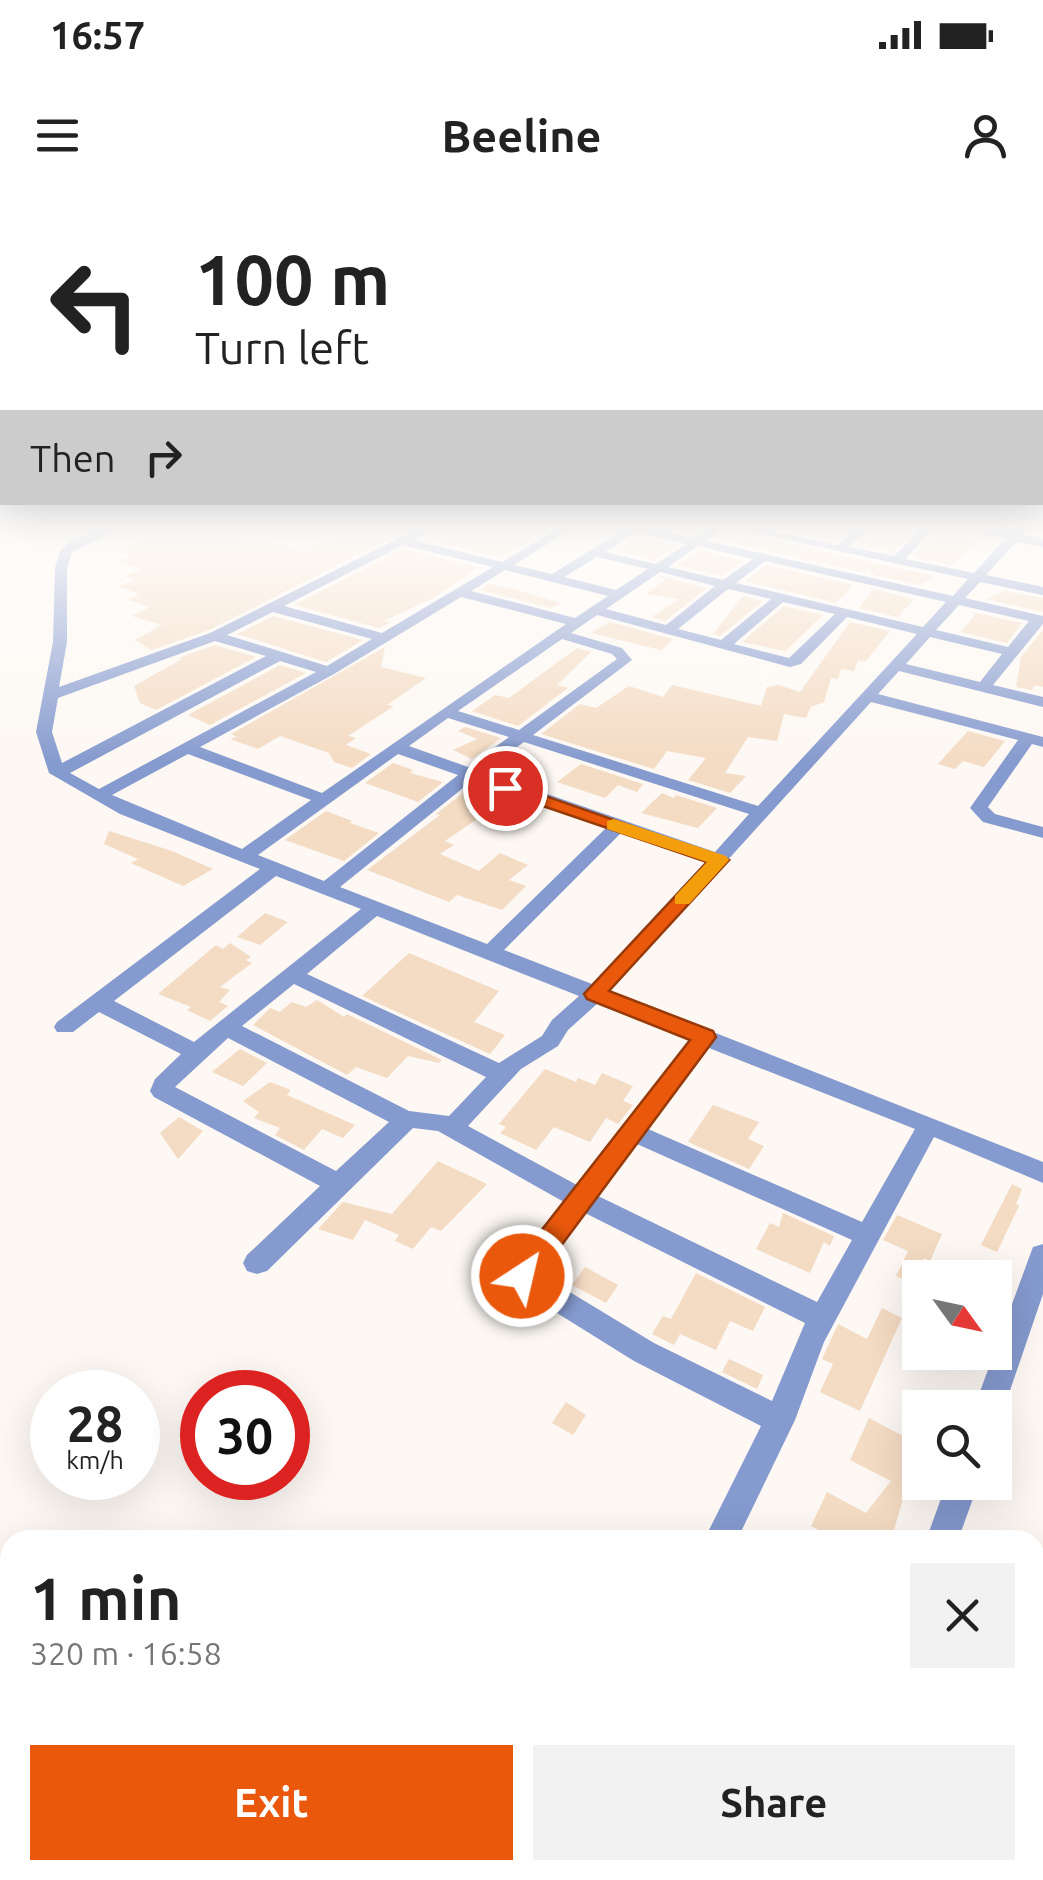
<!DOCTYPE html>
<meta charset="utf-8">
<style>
body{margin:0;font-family:Ubuntu,sans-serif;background:#f2f2f2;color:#222;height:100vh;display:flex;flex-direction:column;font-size:38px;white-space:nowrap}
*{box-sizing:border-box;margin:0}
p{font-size:32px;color:#767676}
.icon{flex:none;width:55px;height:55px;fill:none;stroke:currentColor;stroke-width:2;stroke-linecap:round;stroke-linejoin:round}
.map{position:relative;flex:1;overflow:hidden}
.details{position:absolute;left:0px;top:1330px;width:1045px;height:350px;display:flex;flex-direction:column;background:#fff;border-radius:30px 30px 0 0;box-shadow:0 10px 40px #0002}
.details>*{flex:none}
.guide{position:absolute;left:0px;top:0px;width:1045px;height:305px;box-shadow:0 10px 40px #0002;background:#fff;color:#222;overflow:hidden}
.needle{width:65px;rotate:123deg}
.controls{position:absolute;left:902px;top:1060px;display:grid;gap:20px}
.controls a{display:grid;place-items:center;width:110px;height:110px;border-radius:0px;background:#fff;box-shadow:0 10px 40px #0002;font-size:50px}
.speed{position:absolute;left:30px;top:1170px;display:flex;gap:20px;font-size:50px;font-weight:700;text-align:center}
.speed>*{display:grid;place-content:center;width:130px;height:130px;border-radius:50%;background:#fff;box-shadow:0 10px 40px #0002;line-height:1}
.speed small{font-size:25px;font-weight:400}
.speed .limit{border:15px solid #d22;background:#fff;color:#111}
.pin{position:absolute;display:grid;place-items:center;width:85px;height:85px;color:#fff;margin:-42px;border:5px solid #fff;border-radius:50%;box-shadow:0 2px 10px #0007}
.me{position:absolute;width:110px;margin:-55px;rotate:35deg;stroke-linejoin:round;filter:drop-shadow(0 0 8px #0008)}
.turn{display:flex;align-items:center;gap:35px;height:210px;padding:0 30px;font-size:45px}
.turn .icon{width:130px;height:130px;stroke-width:2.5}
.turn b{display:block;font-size:70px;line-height:85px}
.then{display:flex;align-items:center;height:95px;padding:0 30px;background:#0003;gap:20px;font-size:38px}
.round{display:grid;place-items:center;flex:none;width:105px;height:105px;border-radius:0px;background:#f2f2f2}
.overview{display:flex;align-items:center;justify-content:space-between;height:170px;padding:0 30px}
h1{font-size:60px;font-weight:700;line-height:75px}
.action{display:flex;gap:20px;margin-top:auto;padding:20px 30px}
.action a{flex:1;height:115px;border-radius:0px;background:#ea580c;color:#fff;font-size:40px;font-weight:700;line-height:115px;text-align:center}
.action a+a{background:#f2f2f2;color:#222}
.status{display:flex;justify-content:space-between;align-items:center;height:70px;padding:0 50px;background:#fff;direction:ltr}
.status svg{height:28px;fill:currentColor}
header{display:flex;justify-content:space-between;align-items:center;height:130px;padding:0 30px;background:#fff;font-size:45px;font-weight:700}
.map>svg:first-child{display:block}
.building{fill:#f4dbc3}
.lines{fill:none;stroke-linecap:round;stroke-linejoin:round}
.minor{fill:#859ace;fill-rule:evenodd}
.route{fill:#ea580c;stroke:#983908;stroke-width:2.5}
.slow{fill:#f59e0b}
</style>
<div class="status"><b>16:57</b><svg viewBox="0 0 49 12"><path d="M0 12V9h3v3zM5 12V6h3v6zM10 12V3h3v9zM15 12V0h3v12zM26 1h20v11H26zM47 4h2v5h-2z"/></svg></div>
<header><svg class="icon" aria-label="menu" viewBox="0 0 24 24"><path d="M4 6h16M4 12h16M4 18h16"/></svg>Beeline<svg class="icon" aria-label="person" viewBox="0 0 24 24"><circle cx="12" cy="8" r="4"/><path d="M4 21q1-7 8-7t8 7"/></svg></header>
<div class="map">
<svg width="1043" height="1680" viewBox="0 0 1043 1680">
<rect width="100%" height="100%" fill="#fdf8f3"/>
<g class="building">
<polygon points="135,328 260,328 244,336 302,351 349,328 411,328 209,430 152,450 135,440 162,425 132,416 150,407 128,400 139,394 118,386 135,380 125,376 142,369 117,361 131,355 119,350 139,340 132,337 141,334"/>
<polygon points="436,328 484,328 538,336 499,357 423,339"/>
<polygon points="726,328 732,332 934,376 921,385 874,375 868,369 865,373 715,339"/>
<polygon points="771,328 852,328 836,341"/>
<polygon points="874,328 917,328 893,352 857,345"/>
<polygon points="938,328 953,328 979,340 951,365 912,357"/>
<polygon points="638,337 657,342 677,346 655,360 614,350"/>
<polygon points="403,349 478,367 433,398 384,421 390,423 379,428 294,405"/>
<polygon points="699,350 744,361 722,376 677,365"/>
<polygon points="766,365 853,385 836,403 745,381"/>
<polygon points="660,377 661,376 707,388 665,421 652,417 679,399 646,394 666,379"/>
<polygon points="489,384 507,387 561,403 551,408 480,390"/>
<polygon points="873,389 914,399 898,417 859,408"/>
<polygon points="1005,391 1043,398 1043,412 986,399"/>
<polygon points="743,396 763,401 720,436 713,434"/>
<polygon points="784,406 823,415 785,451 742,442"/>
<polygon points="976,413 1022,423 1007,443 961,432"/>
<polygon points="273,416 363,440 326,462 237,434"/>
<polygon points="610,422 673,439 661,450 591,433"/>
<polygon points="850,422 890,431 865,462 858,460 854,471 841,469 838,479 831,478 824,502 811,507 806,518 784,514 777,541 748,537 725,573 746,576 730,593 688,580 706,558 667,551 654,569 541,534 580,504 596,508 629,486 663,497 672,485 761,506 767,487 779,485 800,492"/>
<polygon points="1043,430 1043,487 1034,485 1032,490 1016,487 1021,457"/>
<polygon points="215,445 256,457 156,510 140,503 134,486 182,459 179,458"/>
<polygon points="385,447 381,467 426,478 387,505 394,506 348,536 356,538 346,545 371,554 352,568 334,562 329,553 280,536 258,549 230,539 237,537 231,534"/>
<polygon points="577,448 591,452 557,485 568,488 518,526 472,511 495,495 509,498"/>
<polygon points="280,465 306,473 210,525 188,515"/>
<polygon points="465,527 501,538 472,559 453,550 477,539 458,531"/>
<polygon points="968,531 1005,541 984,567 963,561 955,569 938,564"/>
<polygon points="393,563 413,570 410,573 443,582 418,602 365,583"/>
<polygon points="581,564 643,584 637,592 618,585 605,598 557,582"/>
<polygon points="468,589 504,599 494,619 483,615 445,641 454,645 440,654 479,671 500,653 528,665 509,680 526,686 502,710 457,695 449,702 367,670 440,615 436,614"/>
<polygon points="662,593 674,598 676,595 717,608 698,628 641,613"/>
<polygon points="326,611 352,621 350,623 379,633 344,661 285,640"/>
<polygon points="109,631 172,651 213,669 183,686 131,663 138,659 104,644"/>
<polygon points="265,713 288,722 260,745 237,737"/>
<polygon points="230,743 251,757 246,760 252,763 220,787 230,790 219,802 228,806 210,821 187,810 191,807 158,794 216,745 223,749"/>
<polygon points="409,753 499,791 474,822 505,835 490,854 362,796"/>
<polygon points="317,800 344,817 347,814 442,860 439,863 408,856 387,878 356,867 347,875 253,825 270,808 280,812 292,802 306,807"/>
<polygon points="240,849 267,863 243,886 212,872"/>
<polygon points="545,869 576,882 578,878 595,885 602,873 633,886 623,901 633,905 618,924 606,918 590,942 554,927 536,950 500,933 506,927 499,924"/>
<polygon points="270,882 291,890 287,895 355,925 343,938 322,929 304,950 275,935 280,928 254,918 259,912 243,901"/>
<polygon points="713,905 759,922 748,939 764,946 749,969 688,942"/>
<polygon points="179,917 203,931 178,959 160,933"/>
<polygon points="438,961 487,984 441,1031 431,1027 413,1049 395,1041 399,1035 365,1020 353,1040 318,1029 343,1002 392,1014"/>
<polygon points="1012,984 1022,989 1016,1004 1019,1006 997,1052 981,1045"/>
<polygon points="783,1013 834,1036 830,1046 824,1042 810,1073 756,1049 770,1023 779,1027"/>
<polygon points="897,1015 942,1034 930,1061 924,1058 913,1084 896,1076 908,1051 883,1040"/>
<polygon points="585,1067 618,1085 606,1103 572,1085"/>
<polygon points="696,1073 765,1107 753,1131 730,1121 716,1150 680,1134 674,1145 652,1134 663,1116 671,1119"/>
<polygon points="506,1082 535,1104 521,1123 499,1110 509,1097 498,1092"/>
<polygon points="882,1108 902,1118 860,1211 820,1192 833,1164 822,1159 838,1124 867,1139"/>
<polygon points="729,1159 763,1175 757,1189 722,1172"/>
<polygon points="566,1202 586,1215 573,1235 552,1223"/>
<polygon points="869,1218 920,1245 920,1297 906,1289 891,1340 838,1340 811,1326 827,1292 866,1313 891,1281 850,1260"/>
</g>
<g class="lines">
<g class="minor">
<path d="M106,328H122L72,352L67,368V442L59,487L210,433L419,328H433L413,340L502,362L559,328H573L514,365L552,374L626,328H646L694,338L710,328H723L706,341L953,396L968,379L733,328H754L837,345L857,328H870L849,347L894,356L922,328H934L905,359L974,373L1005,339L957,328L1011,333L1016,328H1028L1022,335L1043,339V347L1016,342L986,375L1043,387V395L980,382L965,398L1043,416V424L993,485L1043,497V507L899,471L878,494L1043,537V547L1032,544L988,607L995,614L1043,627V638L983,622L970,608L1018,540L871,502L609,791L1043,962V983L934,937L824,1142L795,1220L737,1340H704L761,1226L634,1161L512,1085L508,1077L512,1069L564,1002L438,931L413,928L267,1071L257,1074L247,1071L243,1063L247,1055L320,986L154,897L150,891L155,879L181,854L99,812L73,832H57L54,827L57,822L260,669L120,614L49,573L36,532L53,442L55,368L60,351L71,340ZM636,332L686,344L656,364L605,352ZM403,345L493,367L382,433L284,406ZM698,346L753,359L723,380L668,367ZM597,357L648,369L616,390L564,377ZM765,361L946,402L923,427L736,383ZM505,370L608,396L575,418L471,391ZM660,372L715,386L666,425L606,409ZM728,389L771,399L721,440L678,429ZM461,397L566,424L322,593L200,547L334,474ZM783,402L835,414L789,458L734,444ZM959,405L1029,421L1008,447L936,430ZM273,412L372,439L327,466L227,435ZM597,415L790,467L801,464L847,417L917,434L758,606L533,535L632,460L622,448L571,433ZM930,437L1002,454L980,482L906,464ZM562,439L612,454L617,459L519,530L458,511ZM215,441L266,456L62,563L52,532L58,498ZM280,461L316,472L99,589L70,573ZM448,518L509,537L468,567L409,546ZM524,542L749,614L715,652L483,572ZM188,554L311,600L242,649L112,595ZM398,554L458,575L324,681L258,655ZM473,580L607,627L487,744L340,687ZM622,632L706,661L592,784L504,750ZM276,676L361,709L194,842L114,801ZM377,716L579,796L552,820L542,836L499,863L307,774ZM294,784L486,877L449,916L409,911L242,826ZM598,803L690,840L577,985L468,926L521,869L558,846L568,830ZM228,838L389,922L336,971L175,887ZM709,848L915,929L862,1022L648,929ZM637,944L852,1040L817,1102L598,996ZM585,1013L805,1123L772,1201L654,1143L540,1074Z"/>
<polygon points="1043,1044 1043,1094 1004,1208 995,1220 995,1208 974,1208 1030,1055 1033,1047"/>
<polygon points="947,1282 979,1282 958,1340 926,1340"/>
<polygon points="1035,1550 1043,1553 1043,1592 1035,1589"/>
</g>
</g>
<linearGradient id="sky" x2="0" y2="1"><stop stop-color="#89b4ec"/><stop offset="0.58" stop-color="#fefcfa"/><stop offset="1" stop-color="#fefcfa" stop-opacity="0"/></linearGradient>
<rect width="1043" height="563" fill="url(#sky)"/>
<polygon class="route" points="505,582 729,660 609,791 713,831 716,837 532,1085 522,1088 512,1085 508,1076 512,1068 690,840 587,799 584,794 707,662 499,591 497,588"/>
<polygon class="slow" points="614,619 726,656 729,660 689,704 675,704 675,696 707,662 607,629 607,621"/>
</svg>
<div class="controls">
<a><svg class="needle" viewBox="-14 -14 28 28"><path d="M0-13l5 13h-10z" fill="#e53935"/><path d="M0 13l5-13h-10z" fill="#767676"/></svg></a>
<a><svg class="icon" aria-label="search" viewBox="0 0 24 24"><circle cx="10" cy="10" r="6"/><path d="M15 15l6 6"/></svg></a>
</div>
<div class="speed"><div>28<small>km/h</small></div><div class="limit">30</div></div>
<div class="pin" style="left:505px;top:588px;background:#d93025"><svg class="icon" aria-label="arrive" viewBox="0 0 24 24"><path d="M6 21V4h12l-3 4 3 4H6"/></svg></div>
<svg class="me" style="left:522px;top:1076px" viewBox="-20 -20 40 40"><circle r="17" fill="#ea580c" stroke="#fff" stroke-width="3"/><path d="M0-11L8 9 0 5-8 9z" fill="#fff"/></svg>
<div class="guide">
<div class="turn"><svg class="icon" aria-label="left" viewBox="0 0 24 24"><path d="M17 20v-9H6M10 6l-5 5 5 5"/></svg><div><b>100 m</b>Turn left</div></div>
<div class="then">Then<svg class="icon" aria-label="right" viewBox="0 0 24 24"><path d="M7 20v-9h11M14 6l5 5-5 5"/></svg></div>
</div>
<section class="details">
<div class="overview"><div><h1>1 min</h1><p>320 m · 16:58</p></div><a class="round"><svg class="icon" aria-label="close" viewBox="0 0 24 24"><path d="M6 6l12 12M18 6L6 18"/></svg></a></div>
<div class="action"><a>Exit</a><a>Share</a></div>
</section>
</div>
